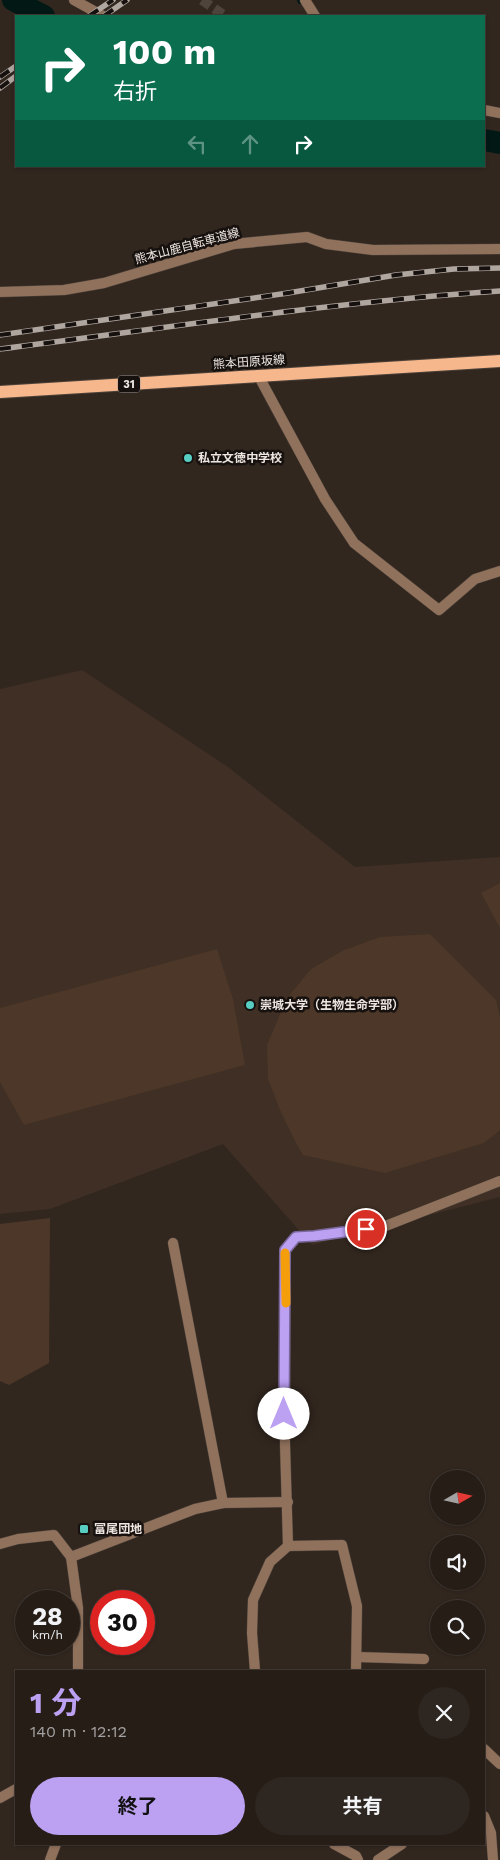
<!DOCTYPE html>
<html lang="ja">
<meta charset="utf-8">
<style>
body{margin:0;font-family:"Work Sans","Noto Sans JP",sans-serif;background:#2e2620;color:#f1f3f6;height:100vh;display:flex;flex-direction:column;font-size:19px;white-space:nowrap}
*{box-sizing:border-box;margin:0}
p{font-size:16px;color:#a4a2a1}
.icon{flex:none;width:28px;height:28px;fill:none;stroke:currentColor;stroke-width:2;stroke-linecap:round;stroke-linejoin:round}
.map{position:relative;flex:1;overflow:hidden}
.drawer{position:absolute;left:15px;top:1670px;width:470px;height:175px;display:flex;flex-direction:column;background:#261d17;border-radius:0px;box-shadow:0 1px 4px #0004,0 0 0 1px #423b36}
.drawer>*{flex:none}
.top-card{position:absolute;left:15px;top:15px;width:470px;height:152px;border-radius:0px;box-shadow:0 1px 4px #0004,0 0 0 1px #423b36;background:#0b6e4f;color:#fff;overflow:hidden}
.needle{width:32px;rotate:81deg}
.controls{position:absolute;left:430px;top:1470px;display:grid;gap:10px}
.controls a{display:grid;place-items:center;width:55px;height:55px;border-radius:50%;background:#261d17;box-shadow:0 1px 4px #0004,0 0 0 1px #423b36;font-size:25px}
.speed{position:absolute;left:15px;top:1590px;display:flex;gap:10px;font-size:25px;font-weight:700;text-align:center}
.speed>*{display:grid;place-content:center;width:65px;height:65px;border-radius:50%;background:#261d17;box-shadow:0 1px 4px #0004,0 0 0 1px #423b36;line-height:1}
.speed small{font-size:12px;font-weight:400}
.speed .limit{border:8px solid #d22;background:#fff;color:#111}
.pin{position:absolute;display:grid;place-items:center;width:42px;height:42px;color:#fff;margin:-21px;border:2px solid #fff;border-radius:50%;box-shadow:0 1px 5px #0007}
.me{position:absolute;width:55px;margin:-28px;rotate:0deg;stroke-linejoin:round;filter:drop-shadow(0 0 4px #0008)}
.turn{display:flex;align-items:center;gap:18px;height:105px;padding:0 15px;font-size:22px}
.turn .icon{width:65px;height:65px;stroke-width:2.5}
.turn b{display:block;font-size:35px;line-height:42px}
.lanes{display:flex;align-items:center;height:48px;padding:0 15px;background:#0003;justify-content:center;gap:25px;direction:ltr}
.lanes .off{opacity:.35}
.round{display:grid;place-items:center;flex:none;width:52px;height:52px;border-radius:26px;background:#2e2620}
.overview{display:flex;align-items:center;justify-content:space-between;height:85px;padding:0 15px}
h1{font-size:30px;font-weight:700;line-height:38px;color:#bca0f2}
.button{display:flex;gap:10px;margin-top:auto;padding:10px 15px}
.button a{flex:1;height:58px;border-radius:30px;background:#bca0f2;color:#111;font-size:20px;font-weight:700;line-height:58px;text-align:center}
.button a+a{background:#2e2620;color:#f1f3f6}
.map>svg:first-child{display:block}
.built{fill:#3f2f24}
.green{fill:#4d3728}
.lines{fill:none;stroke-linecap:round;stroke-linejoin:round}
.stream{stroke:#021815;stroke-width:4}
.river{stroke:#021815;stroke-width:22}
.minor-tunnel{stroke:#4e443c;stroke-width:10;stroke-dasharray:10 5;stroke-linecap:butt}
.minor-casing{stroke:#4c423a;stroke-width:11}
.tertiary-casing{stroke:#4c423a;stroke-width:11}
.primary-casing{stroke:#4c423a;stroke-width:14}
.minor{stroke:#8f715c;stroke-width:10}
.tertiary{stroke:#8f715c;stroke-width:10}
.primary{stroke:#f7b78c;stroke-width:12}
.rail-casing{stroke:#afa6a0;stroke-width:5.5}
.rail{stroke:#16110e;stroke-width:4;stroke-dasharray:11;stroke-linecap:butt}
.route-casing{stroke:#7a689d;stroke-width:12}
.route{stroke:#bca0f2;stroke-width:9}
.slow{stroke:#f59e0b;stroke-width:9}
.poi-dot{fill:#57cec1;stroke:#16110e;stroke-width:2}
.labels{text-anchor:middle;stroke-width:5;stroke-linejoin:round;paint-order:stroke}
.shield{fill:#16110e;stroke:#aca5a1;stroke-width:1}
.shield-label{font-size:11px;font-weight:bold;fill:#ede5e0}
.street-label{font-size:12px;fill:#ede5e0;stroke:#16110e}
.poi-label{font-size:12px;font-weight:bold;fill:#ede5e0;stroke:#16110e;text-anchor:start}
</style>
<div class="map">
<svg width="500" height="1860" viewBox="0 0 500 1860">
<rect width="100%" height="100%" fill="#32271f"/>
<polygon class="built" points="82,670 228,767 355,867 500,857 500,1197 312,1245 223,1144 50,1209 0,1214 0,689"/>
<g class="green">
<polygon points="500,883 500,928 481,893"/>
<polygon points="430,934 496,1000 500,1018 500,1130 484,1143 385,1173 303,1155 296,1143 280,1110 268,1079 267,1045 287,998 311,969 344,950 380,937"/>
<polygon points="217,949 233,999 245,1065 24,1125 0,1082 0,1008"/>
<polygon points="50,1218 49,1363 9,1385 0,1381 0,1224"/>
</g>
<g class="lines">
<polyline class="stream" points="299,0 300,2"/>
<g class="river">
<polyline points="13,0 44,16"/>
<polyline points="484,140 500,143"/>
</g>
<polyline class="minor-tunnel" points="202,0 225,16"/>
<defs>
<g id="minor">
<polyline points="74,0 103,16"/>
<polyline points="305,0 315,16"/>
<polyline points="484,110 500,113"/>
<polyline points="0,292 64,290 104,283 234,244 307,237 326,244 373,250 500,249"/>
<polyline points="258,375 325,499 354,543 439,610 475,579 500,571"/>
<polyline points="173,1243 223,1503"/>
<polyline points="0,1544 18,1539 54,1535 71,1557 195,1509 223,1503 288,1502"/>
<polyline points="357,1657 424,1659"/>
<polyline points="255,1671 252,1633 253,1600 270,1562 288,1546"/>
<polyline points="356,1671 357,1606 342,1545 288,1546 285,1444 285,1251 296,1237 314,1236 383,1227 500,1181"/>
<polyline points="484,1749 500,1764"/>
<polyline points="0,1798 16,1789"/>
<polyline points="484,1816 491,1833 493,1860"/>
<polyline points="334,1844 356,1856 358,1860"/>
<polyline points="378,1860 402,1844"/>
</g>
<g id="tertiary">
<polyline points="71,1557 78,1608 78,1671"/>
<polyline points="50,1860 56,1844"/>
</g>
<polyline id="primary" points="0,392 500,361"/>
</defs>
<use href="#minor" class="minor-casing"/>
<use href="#tertiary" class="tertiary-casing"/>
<use href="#primary" class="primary-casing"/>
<use href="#minor" class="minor"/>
<use href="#tertiary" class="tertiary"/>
<use href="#primary" class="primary"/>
<defs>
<g id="rail">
<polyline points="89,16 113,0"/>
<polyline points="104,16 127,0"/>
<polyline points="0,77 16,66"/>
<polyline points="0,88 16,76"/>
<polyline points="0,335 288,293 396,275 454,269 500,268"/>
<path d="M0,349C166,328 333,302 500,291"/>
</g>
</defs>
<use href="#rail" class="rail-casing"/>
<use href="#rail" class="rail"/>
</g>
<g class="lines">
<defs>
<polyline id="route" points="284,1414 285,1250 296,1237 314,1236 366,1229"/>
</defs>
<use href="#route" class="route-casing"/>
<use href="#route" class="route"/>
<polyline class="slow" points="285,1253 286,1303"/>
</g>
<g class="poi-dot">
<circle cx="188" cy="458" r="5"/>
<circle cx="250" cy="1005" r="5"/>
<rect x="79" y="1524" width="10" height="10" rx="2.5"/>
</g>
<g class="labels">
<rect class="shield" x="118" y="375.5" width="22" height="17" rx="4"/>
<g class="shield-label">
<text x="129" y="388">31</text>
</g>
<g class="street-label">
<text transform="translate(187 246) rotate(-15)" y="4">熊本山鹿自転車道線</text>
<text transform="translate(249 362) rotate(-4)" y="4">熊本田原坂線</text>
</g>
<g class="poi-label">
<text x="198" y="462">私立文徳中学校</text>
<text x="260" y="1009">崇城大学（生物生命学部）</text>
<text x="94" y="1533">富尾団地</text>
</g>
</g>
</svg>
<div class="controls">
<a><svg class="needle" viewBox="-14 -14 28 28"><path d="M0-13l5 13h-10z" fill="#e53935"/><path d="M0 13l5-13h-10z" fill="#a4a2a1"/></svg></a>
<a><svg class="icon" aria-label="sound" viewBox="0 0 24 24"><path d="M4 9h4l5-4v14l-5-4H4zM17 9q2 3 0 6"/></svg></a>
<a><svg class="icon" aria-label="search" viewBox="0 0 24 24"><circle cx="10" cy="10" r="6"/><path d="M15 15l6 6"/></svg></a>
</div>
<div class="speed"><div>28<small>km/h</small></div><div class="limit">30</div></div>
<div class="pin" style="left:366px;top:1229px;background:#d93025"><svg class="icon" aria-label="arrive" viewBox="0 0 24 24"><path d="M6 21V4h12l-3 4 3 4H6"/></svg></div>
<svg class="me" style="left:284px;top:1414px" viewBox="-20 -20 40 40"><circle r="19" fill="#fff"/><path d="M0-13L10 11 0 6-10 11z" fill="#bca0f2"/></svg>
<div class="top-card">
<div class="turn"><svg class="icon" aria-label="right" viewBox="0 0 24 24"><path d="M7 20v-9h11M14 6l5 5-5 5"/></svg><div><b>100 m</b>右折</div></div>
<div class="lanes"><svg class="icon off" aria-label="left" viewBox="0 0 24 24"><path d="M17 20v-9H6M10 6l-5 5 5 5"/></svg><svg class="icon off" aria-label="ahead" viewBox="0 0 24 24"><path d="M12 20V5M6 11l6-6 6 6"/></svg><svg class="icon" aria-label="right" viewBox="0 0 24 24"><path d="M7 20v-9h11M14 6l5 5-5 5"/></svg></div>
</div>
<section class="drawer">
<div class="overview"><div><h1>1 分</h1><p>140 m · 12:12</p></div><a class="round"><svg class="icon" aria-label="close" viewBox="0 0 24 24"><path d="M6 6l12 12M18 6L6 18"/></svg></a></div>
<div class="button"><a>終了</a><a>共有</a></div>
</section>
</div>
